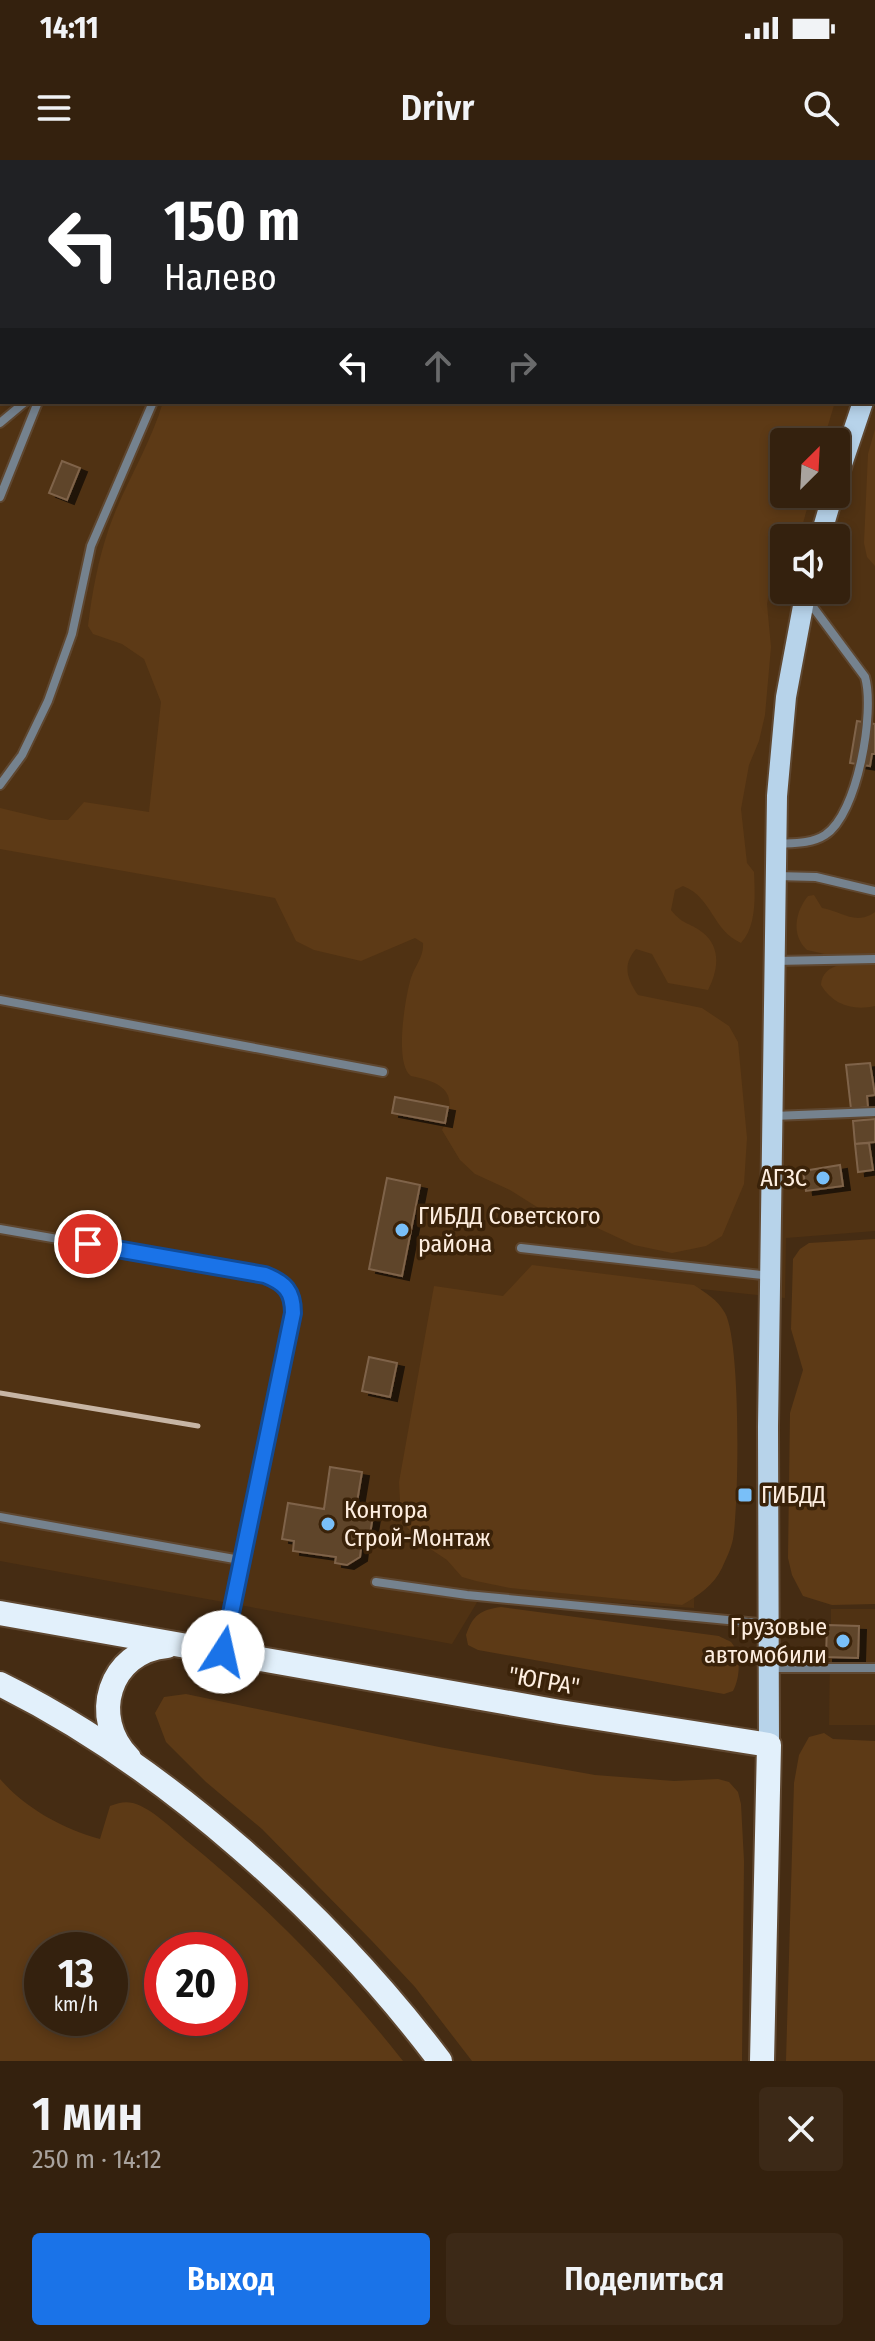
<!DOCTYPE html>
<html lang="ru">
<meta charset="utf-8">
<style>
body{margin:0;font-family:"Fira Sans Condensed",sans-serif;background:#3c2917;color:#f1f3f6;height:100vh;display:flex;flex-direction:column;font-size:30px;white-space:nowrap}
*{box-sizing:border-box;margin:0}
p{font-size:26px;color:#a9a39e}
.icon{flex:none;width:44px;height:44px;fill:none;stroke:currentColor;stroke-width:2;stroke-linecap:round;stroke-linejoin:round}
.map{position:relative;height:1901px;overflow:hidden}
.details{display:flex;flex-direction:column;background:#34210e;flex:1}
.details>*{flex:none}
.top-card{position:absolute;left:0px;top:0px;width:876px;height:244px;box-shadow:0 4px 12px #0003,0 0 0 2px #4e3e2e;background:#202124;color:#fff;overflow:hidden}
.needle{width:52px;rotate:24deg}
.tools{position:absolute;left:770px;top:268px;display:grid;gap:16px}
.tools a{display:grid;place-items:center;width:80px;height:80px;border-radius:8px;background:#34210e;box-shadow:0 4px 12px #0003,0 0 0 2px #4e3e2e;font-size:40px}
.speed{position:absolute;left:24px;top:1772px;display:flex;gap:16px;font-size:40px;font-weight:700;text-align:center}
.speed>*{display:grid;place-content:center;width:104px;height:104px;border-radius:50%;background:#34210e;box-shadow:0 4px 12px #0003,0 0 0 2px #4e3e2e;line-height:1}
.speed small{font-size:20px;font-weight:400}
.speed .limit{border:12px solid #d22;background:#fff;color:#111}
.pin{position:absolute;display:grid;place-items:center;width:68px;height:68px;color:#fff;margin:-34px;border:4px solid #fff;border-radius:50%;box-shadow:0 2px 8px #0007}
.me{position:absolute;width:88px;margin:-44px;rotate:10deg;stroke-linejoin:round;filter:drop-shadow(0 0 6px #0008)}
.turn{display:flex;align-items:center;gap:28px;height:168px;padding:0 32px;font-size:36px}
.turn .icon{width:104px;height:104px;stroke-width:2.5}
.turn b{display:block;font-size:56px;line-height:68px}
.lanes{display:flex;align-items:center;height:76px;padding:0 32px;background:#0003;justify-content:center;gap:40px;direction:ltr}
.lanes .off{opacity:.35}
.round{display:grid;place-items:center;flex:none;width:84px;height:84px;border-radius:8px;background:#3c2917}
.summary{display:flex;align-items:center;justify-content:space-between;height:136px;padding:0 32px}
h1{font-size:48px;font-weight:600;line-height:60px}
.button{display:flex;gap:16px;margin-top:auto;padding:16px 32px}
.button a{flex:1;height:92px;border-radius:8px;background:#1a73e8;color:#fff;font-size:32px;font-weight:600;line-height:92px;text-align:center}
.button a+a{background:#3c2917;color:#f1f3f6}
.status{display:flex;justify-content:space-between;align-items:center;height:56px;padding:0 40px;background:#34210e;direction:ltr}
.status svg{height:22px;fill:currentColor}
header{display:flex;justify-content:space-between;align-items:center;height:104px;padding:0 32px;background:#34210e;font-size:36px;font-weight:600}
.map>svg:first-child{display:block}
.built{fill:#503213;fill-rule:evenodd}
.green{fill:#5d3a16;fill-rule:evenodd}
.building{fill:#5e442b;stroke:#7f6349;stroke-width:2;filter:url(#shadow)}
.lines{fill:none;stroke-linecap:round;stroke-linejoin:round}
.lane-casing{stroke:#5f4730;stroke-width:12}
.street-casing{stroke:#5f4730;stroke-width:20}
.primary-casing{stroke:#5f4730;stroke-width:24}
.highway-casing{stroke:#5f4730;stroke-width:28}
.lane{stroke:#75828e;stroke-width:8}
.street{stroke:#75828e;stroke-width:16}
.primary{stroke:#b7d3ea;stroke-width:20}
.highway{stroke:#e2f0fb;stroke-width:24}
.rail{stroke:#c7b5a4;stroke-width:5}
.route-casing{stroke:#114b97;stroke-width:20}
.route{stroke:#1a73e8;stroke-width:14}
.poi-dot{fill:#79bff8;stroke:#3a2209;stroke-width:3}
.labels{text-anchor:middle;stroke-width:7;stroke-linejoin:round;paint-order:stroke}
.poi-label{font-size:24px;fill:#feeee0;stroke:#3a2209;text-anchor:start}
.street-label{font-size:24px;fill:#feeee0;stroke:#3a2209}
</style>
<div class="status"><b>14:11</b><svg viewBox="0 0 49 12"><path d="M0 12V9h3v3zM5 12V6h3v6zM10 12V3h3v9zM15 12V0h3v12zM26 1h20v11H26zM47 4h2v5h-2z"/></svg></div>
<header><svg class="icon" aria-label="menu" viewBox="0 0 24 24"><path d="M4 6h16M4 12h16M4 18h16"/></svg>Drivr<svg class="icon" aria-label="search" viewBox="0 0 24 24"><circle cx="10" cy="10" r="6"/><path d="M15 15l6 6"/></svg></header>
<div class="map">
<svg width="875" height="1901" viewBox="0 0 875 1901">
<defs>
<filter id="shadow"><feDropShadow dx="7" dy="4" stdDeviation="0" flood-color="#0009"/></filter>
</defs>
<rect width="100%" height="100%" fill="#452c13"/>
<g class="built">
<path d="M0,0H875V1071L786,1078L785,1138L701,1129L694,1448L482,1434L452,1484L0,1401ZM2,2H874V242H2ZM784,282H836V334H784ZM784,378H836V430H784Z"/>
<polygon points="831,1449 875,1449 875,1565 829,1565 830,1497 826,1497 827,1465 831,1465"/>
</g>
<g class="green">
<polygon points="345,0 567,0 343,2"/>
<path d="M163,242H835L823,282H784V334H811L799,378H784V409L770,428L767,444L771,487L765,555L759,581L749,605L741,649L747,703L754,712C755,735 757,766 741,783C712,770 713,738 683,726L675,730L671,750C684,766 689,762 702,772C722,787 718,811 708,830L668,823L652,794L636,789C622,805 627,819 638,835L702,848L729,866L738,882L747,978L744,1024L722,1076L706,1086L672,1093L634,1085L591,1065L564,1064L510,1030L475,1014L460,1000L442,970C459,935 447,923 411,916C394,904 405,838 411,818C415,805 424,797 423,783L415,778L361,801L314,790L296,781L275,738L0,689V648L50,660H68L84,642L149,652L161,542L144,499L122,484L93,474L88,466C92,433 98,400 109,368C124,325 150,286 163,242Z"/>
<polygon points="875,269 875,406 867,397 864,383 868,294"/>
<path d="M814,735L822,748C841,751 856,766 875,752V793L829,795L807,790C791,775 795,752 808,736Z"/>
<path d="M875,802V846C853,851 833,845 821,825C822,800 857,803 875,802Z"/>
<polygon points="875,1079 875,1444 832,1445 803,1436 792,1415 788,1398 790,1253 803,1210 791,1169 793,1099 800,1089 809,1083"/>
<path d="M532,1105L694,1125C706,1133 718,1140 725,1153C741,1182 739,1343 733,1379C731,1389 726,1399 722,1408C714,1425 698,1436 682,1445L510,1428L476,1421L462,1417L447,1400L420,1382L401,1360L399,1322L434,1126L503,1136Z"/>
<path d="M501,1447L719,1476C720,1477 730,1481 731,1482C742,1494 740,1518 733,1531L724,1534L478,1490L468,1485L466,1475C473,1455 480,1450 501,1447Z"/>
<polygon points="186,1534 439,1587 595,1615 674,1621 718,1619 729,1622 738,1632 741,1644 744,1701 742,1901 472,1901 415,1827 372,1781 262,1669 206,1622 166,1582 155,1553 164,1537"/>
<polygon points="824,1573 833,1579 875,1581 875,1901 786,1901 794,1623 799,1595 809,1577"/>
<path d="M0,1619C25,1648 63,1669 100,1679L110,1646C119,1643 124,1641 133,1643C153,1649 172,1669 188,1682C267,1746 341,1822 403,1901H0ZM42,1790H110V1858H42ZM162,1790H230V1858H162Z"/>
</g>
<g class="building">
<polygon points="62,301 80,308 67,340 49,333"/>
<polygon points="857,561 875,564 875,594 872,594 870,606 850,603"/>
<polygon points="870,903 875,935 867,936 868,947 851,949 846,905"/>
<polygon points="395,937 448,947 445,963 392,953"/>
<polygon points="875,959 875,982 855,984 853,961"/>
<polygon points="869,983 873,1010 858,1012 855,984"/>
<polygon points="840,1005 843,1026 806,1031 803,1011"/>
<polygon points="387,1018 420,1025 402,1116 369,1109"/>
<polygon points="369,1197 397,1203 390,1237 362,1231"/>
<polygon points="330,1307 362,1312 356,1348 361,1349 361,1354 373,1356 370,1374 363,1373 360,1397 347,1405 335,1403 336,1397 293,1391 294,1381 282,1379 288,1343 324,1349"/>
<polygon points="827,1465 859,1466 858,1498 826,1497"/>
</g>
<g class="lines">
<defs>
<g id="lane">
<polyline points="0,263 25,242"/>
<polyline points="0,337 38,242"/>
<polyline points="0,625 22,595 48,541 72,474 91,386 153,242"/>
<path d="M777,684C793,683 811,684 825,675C858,654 875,551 865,517L807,439"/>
<polyline points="776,716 816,717 875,731"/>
<polyline points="775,801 875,799"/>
<polyline points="0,840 383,912"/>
<polyline points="773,956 875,952"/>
<path d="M0,1069L265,1115C285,1123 293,1131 293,1153L223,1491"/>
<polyline points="521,1088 770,1116"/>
<polyline points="0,1357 240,1400"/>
<polyline points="376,1422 467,1435 769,1464"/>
<polyline points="769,1508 875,1508"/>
</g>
<g id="street">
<polyline points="324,2 326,0"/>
<polyline points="0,79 2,79"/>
</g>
<g id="primary">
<polyline points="874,216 875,213"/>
<polyline points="836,322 863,242"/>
<polyline points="820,378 833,334"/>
<polyline points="769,1585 768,1267 777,636 786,537 806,430"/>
</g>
<g id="highway">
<polyline points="0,1453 560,1552 769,1585 762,1901"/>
<path d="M0,1524C164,1605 330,1755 440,1901"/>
<path d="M129,1598C89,1558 109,1491 167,1486"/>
</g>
</defs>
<use href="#lane" class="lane-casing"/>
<use href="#street" class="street-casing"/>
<use href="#primary" class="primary-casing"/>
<use href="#highway" class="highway-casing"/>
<use href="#lane" class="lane"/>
<use href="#street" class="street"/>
<use href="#primary" class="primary"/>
<use href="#highway" class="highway"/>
<polyline class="rail" points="0,1233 198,1266"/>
</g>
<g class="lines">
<defs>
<path id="route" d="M88,1084L265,1115C285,1123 293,1131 293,1153L223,1492"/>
</defs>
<use href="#route" class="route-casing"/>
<use href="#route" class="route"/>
</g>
<g class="poi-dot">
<circle cx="823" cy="1018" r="8"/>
<circle cx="402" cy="1070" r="8"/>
<rect x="737" y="1327" width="16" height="16" rx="4"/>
<circle cx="328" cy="1364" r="8"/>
<circle cx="843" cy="1481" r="8"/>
</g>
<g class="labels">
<g class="poi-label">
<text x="807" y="1026" text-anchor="end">АГЗС</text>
<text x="418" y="1064">ГИБДД Советского<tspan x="418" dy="28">района</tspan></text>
<text x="761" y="1343">ГИБДД</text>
<text x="344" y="1358">Контора<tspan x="344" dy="28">Строй-Монтаж</tspan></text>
<text x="827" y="1475" text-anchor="end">Грузовые<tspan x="827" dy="28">автомобили</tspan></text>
</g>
<g class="street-label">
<text transform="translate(544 1521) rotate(10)" y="8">"ЮГРА"</text>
</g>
</g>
</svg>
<div class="tools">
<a><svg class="needle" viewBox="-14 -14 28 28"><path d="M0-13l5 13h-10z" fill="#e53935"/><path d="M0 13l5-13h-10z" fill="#a9a39e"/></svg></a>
<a><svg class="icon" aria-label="sound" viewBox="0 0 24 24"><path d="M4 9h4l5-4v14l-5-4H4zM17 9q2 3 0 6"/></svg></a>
</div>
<div class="speed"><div>13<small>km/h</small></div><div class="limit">20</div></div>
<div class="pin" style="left:88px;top:1084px;background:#d93025"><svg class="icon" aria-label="arrive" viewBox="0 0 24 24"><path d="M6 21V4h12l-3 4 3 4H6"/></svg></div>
<svg class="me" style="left:223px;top:1492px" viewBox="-20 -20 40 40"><circle r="19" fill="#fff"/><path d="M0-13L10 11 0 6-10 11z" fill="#1a73e8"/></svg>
<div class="top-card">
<div class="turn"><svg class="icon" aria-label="left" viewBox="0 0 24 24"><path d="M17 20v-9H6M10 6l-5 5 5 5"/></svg><div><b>150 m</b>Налево</div></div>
<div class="lanes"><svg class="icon" aria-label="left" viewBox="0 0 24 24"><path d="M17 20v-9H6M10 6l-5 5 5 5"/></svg><svg class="icon off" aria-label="ahead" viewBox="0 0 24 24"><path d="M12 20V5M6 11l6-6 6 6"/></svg><svg class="icon off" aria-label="right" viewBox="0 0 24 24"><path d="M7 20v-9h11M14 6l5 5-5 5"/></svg></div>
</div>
</div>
<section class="details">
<div class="summary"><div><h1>1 мин</h1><p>250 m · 14:12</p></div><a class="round"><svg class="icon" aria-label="close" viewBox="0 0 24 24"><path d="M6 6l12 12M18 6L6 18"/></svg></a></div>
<div class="button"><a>Выход</a><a>Поделиться</a></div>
</section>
